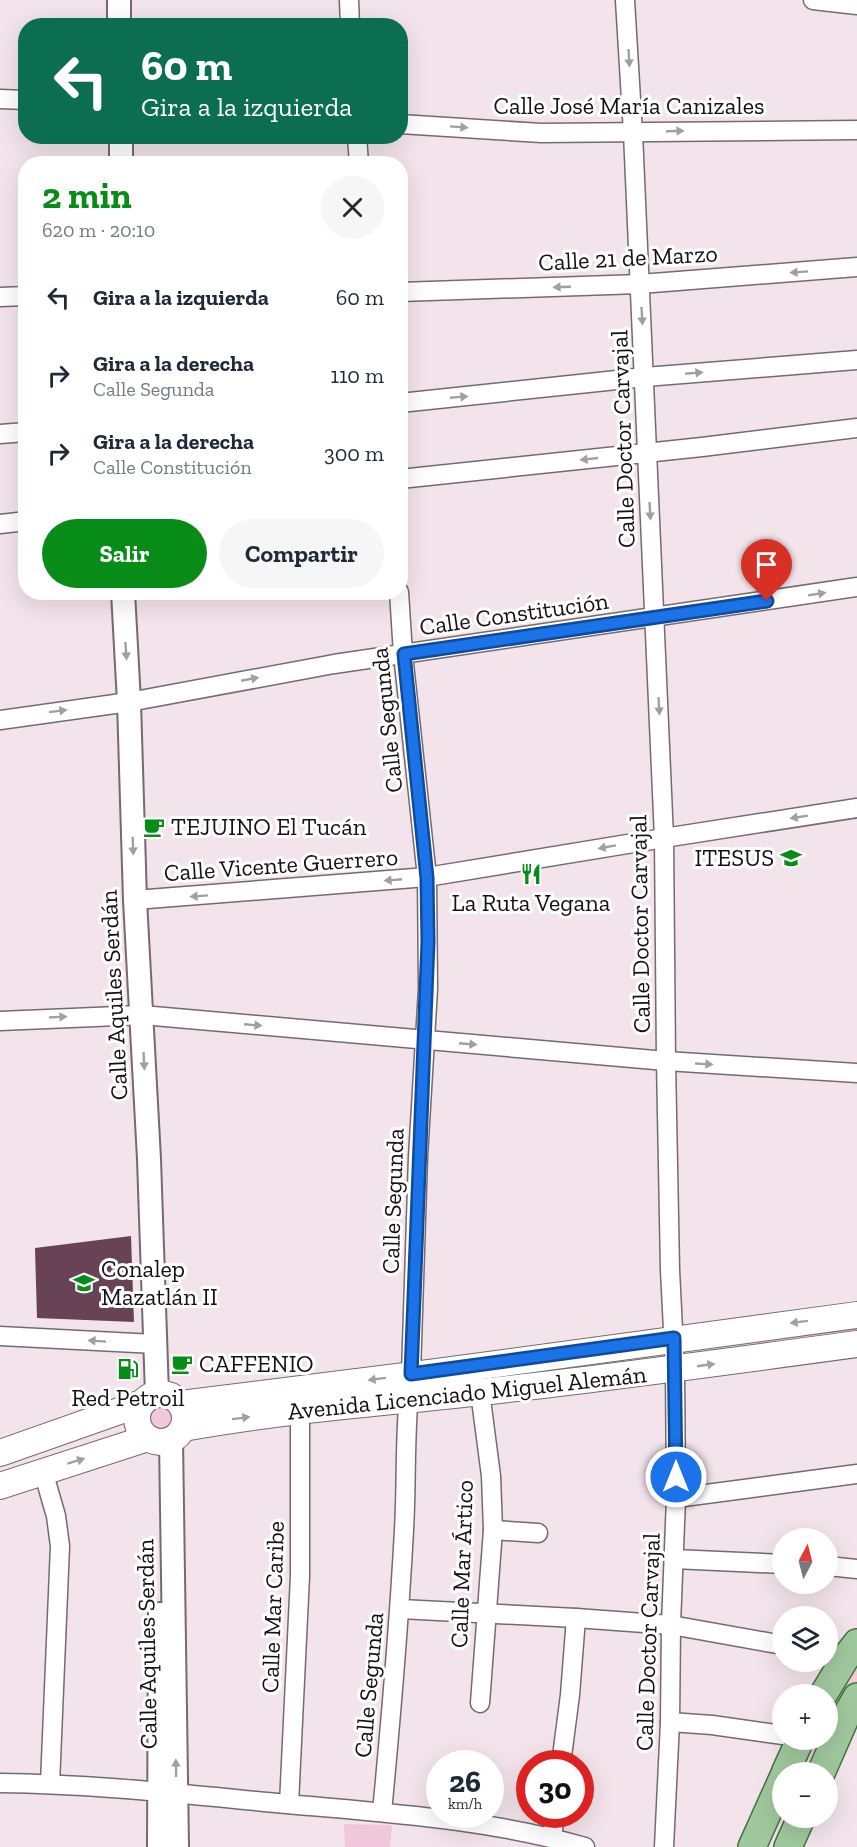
<!DOCTYPE html>
<html lang="es">
<meta charset="utf-8">
<style>
body{margin:0;font-family:"Zilla Slab",serif;background:#f6f6f7;color:#1f2937;height:100vh;display:flex;flex-direction:column;font-size:22px;white-space:nowrap}
*{box-sizing:border-box;margin:0}
p{font-size:20px;color:#747a83}
.icon{flex:none;width:33px;height:33px;fill:none;stroke:currentColor;stroke-width:2;stroke-linecap:round;stroke-linejoin:round}
.map{position:relative;flex:1;overflow:hidden}
.panel{position:absolute;left:18px;top:156px;width:390px;height:444px;display:flex;flex-direction:column;background:#fff;border-radius:24px;box-shadow:0 6px 24px #0002}
.panel>*{flex:none}
.guide{position:absolute;left:18px;top:18px;width:390px;height:126px;border-radius:24px;box-shadow:0 6px 24px #0002;background:#0b6e4f;color:#fff;overflow:hidden}
.needle{width:39px;rotate:7deg}
.fabs{position:absolute;left:772px;top:1528px;display:grid;gap:12px}
.fabs a{display:grid;place-items:center;width:66px;height:66px;border-radius:50%;background:#fff;box-shadow:0 6px 24px #0002;font-size:30px}
.speed{position:absolute;left:426px;top:1750px;display:flex;gap:12px;font-size:30px;font-weight:700;text-align:center}
.speed>*{display:grid;place-content:center;width:78px;height:78px;border-radius:50%;background:#fff;box-shadow:0 6px 24px #0002;line-height:1}
.speed small{font-size:15px;font-weight:400}
.speed .limit{border:9px solid #d22;background:#fff;color:#111}
.pin{position:absolute;display:grid;place-items:center;width:51px;height:51px;color:#fff;margin:-62px -26px;border-radius:50% 50% 50% 0;rotate:-45deg;box-shadow:0 0 6px #0007}
.pin .icon{rotate:45deg}
.me{position:absolute;width:66px;margin:-33px;rotate:0deg;stroke-linejoin:round;filter:drop-shadow(0 0 4px #0008)}
.turn{display:flex;align-items:center;gap:21px;height:126px;padding:0 24px;font-size:27px}
.turn .icon{width:78px;height:78px;stroke-width:2.5}
.turn b{display:block;font-size:42px;line-height:51px}
.round{display:grid;place-items:center;flex:none;width:63px;height:63px;border-radius:32px;background:#f6f6f7}
.overview{display:flex;align-items:center;justify-content:space-between;height:102px;padding:0 24px}
h1{font-size:36px;font-weight:800;line-height:45px;color:#088c18}
.primary-button{display:flex;gap:12px;margin-top:auto;padding:12px 24px}
.primary-button a{flex:1;height:69px;border-radius:36px;background:#088c18;color:#fff;font-size:24px;font-weight:800;line-height:69px;text-align:center}
.primary-button a+a{background:#f6f6f7;color:#1f2937}
ul{padding:0;list-style:none}
li{display:flex;align-items:center;gap:18px;height:78px;padding:0 24px}
li div{flex:1}
li b{display:block;font-size:22px}
li em{font-style:normal}
.map>svg:first-child{display:block}
.green{fill:#f1c7db}
.building{fill:#684255}
.lines{fill:none;stroke-linecap:round;stroke-linejoin:round}
.minor-casing{stroke:#77696f;stroke-width:21}
.tertiary-casing{stroke:#77696f;stroke-width:26}
.secondary-casing{stroke:#77696f;stroke-width:28}
.primary-casing{stroke:#467043;stroke-width:30}
.minor{stroke:#fff;stroke-width:18}
.tertiary{stroke:#fff;stroke-width:22}
.secondary{stroke:#fff;stroke-width:26}
.primary{stroke:#a0c89e;stroke-width:27}
.oneway{fill:#a19fa0}
.route-casing{stroke:#114b97;stroke-width:15}
.route{stroke:#1a73e8;stroke-width:10}
.labels{text-anchor:middle;stroke-width:6;stroke-linejoin:round;paint-order:stroke}
.street-label{font-size:24px;fill:#151012;stroke:#fff}
.poi-label{font-size:24px;fill:#151012;stroke:#fff;text-anchor:start}
</style>
<div class="map">
<svg width="857" height="1847" viewBox="0 0 857 1847">
<rect width="100%" height="100%" fill="#f3e4eb"/>
<g class="green">
<polygon points="857,1322 857,1332 706,1349 703,1339"/>
<circle cx="162" cy="1417" r="15"/>
<polygon points="857,1650 857,1683 814,1773 790,1773 805,1740 828,1740 828,1698"/>
<polygon points="344,1824 392,1825 390,1847 345,1847"/>
</g>
<polygon class="building" points="131,1236 134,1322 37,1318 35,1248"/>
<g class="lines">
<defs>
<g id="minor">
<polyline points="349,0 350,26"/>
<polyline points="625,0 633,133 664,838 666,1061 670,1270 675,1369 676,1498 671,1625 670,1722 664,1847"/>
<polyline points="813,0 857,5"/>
<polyline points="0,99 26,100"/>
<polyline points="400,124 541,133 857,130"/>
<polyline points="357,136 359,164"/>
<polyline points="400,292 640,284 857,267"/>
<polyline points="0,297 26,296"/>
<polyline points="400,403 645,377 857,360"/>
<polyline points="0,434 26,432"/>
<polyline points="400,479 702,447 857,428"/>
<polyline points="0,524 26,521"/>
<polyline points="0,720 129,702 334,664 857,587"/>
<polyline points="135,900 427,877 664,838 857,808"/>
<polyline points="0,1021 142,1015 666,1061 857,1073"/>
<polyline points="0,1336 155,1344"/>
<polyline points="43,1471 56,1516 60,1546 50,1784"/>
<polyline points="676,1498 857,1474"/>
<polyline points="493,1530 538,1533"/>
<polyline points="674,1559 783,1564"/>
<polyline points="828,1566 857,1569"/>
<polyline points="400,1609 576,1618 671,1625 783,1645"/>
<polyline points="480,1703 493,1530 491,1476 480,1392"/>
<polyline points="670,1722 712,1725 783,1735"/>
<polyline points="561,1764 570,1695 576,1618"/>
<path d="M0,1783C96,1784 191,1795 287,1804C386,1813 489,1819 585,1847"/>
<polyline points="289,1804 300,1576 300,1411"/>
<path d="M382,1812C391,1718 399,1624 404,1530C407,1478 404,1426 411,1374L418,1157L428,989L427,877L403,654L399,592"/>
<polyline points="552,1838 555,1815"/>
</g>
<g id="tertiary">
<polyline points="119,0 119,26"/>
<polyline points="121,136 121,164"/>
<polyline points="123,592 129,702 135,900 149,1159 157,1394"/>
<polyline points="171,1440 177,1847"/>
<polyline points="159,1847 160,1614"/>
</g>
<g id="secondary">
<circle cx="161" cy="1418" r="24"/>
<polyline points="181,1404 437,1372 857,1315"/>
<path d="M183,1428C282,1410 382,1403 482,1392C607,1378 732,1361 857,1344"/>
<polyline points="0,1453 142,1403"/>
<polyline points="0,1486 148,1438"/>
</g>
<g id="primary">
<polyline points="823,1695 846,1657 857,1643"/>
<polyline points="785,1773 800,1740"/>
<polyline points="821,1773 846,1716 857,1697"/>
<polyline points="752,1847 783,1778"/>
<polyline points="788,1847 801,1818"/>
</g>
</defs>
<use href="#minor" class="minor-casing"/>
<use href="#tertiary" class="tertiary-casing"/>
<use href="#secondary" class="secondary-casing"/>
<use href="#primary" class="primary-casing"/>
<use href="#minor" class="minor"/>
<use href="#tertiary" class="tertiary"/>
<use href="#secondary" class="secondary"/>
<use href="#primary" class="primary"/>
</g>
<defs><path id="oneway-solid" d="M-6-.8H1V-3.2L6.5 0L1 3.2V.8H-6Z" transform="scale(1.5)"/></defs>
<g class="oneway">
<use href="#oneway-solid" transform="translate(629 58) rotate(87)"/>
<use href="#oneway-solid" transform="translate(459 127) rotate(4)"/>
<use href="#oneway-solid" transform="translate(675 131) rotate(-2)"/>
<use href="#oneway-solid" transform="translate(799 272) rotate(176)"/>
<use href="#oneway-solid" transform="translate(562 287) rotate(178)"/>
<use href="#oneway-solid" transform="translate(642 316) rotate(87)"/>
<use href="#oneway-solid" transform="translate(694 373) rotate(-5)"/>
<use href="#oneway-solid" transform="translate(459 397) rotate(-5)"/>
<use href="#oneway-solid" transform="translate(589 459) rotate(174)"/>
<use href="#oneway-solid" transform="translate(650 511) rotate(87)"/>
<use href="#oneway-solid" transform="translate(817 594) rotate(-9)"/>
<use href="#oneway-solid" transform="translate(126 651) rotate(86)"/>
<use href="#oneway-solid" transform="translate(250 679) rotate(-11)"/>
<use href="#oneway-solid" transform="translate(659 706) rotate(87)"/>
<use href="#oneway-solid" transform="translate(58 711) rotate(-7)"/>
<use href="#oneway-solid" transform="translate(799 817) rotate(171)"/>
<use href="#oneway-solid" transform="translate(133 846) rotate(88)"/>
<use href="#oneway-solid" transform="translate(607 847) rotate(170)"/>
<use href="#oneway-solid" transform="translate(393 880) rotate(175)"/>
<use href="#oneway-solid" transform="translate(199 896) rotate(176)"/>
<use href="#oneway-solid" transform="translate(58 1017) rotate(-3)"/>
<use href="#oneway-solid" transform="translate(253 1025) rotate(5)"/>
<use href="#oneway-solid" transform="translate(468 1044) rotate(5)"/>
<use href="#oneway-solid" transform="translate(144 1061) rotate(87)"/>
<use href="#oneway-solid" transform="translate(704 1064) rotate(3)"/>
<use href="#oneway-solid" transform="translate(799 1322) rotate(173)"/>
<use href="#oneway-solid" transform="translate(97 1341) rotate(-176)"/>
<use href="#oneway-solid" transform="translate(706 1365) rotate(-8)"/>
<use href="#oneway-solid" transform="translate(377 1379) rotate(173)"/>
<use href="#oneway-solid" transform="translate(241 1418) rotate(-7)"/>
<use href="#oneway-solid" transform="translate(76 1461) rotate(-17)"/>
<use href="#oneway-solid" transform="translate(176 1768) rotate(-91)"/>
</g>
<g class="lines">
<defs>
<polyline id="route" points="676,1477 674,1338 411,1374 428,942 427,878 404,654 767,601"/>
</defs>
<use href="#route" class="route-casing"/>
<use href="#route" class="route"/>
</g>
<defs>
<symbol id="cafe-bare" viewBox="-9 -9 18 18"><path d="M-5.5-4.5H6V0H3Q3 3.5 0 3.5H-2.5Q-5.5 3.5-5.5 0ZM3-3.2v2h1.7v-2ZM-6 4.5H4V6H-6Z" fill="#088c18" stroke="#fff" stroke-width="2.5" paint-order="stroke"/></symbol>
<symbol id="university-bare" viewBox="-9 -9 18 18"><path d="M0-5L7-2L0 1L-7-2ZM-4 1L0 2.5L4 1V4Q0 6-4 4Z" fill="#088c18" stroke="#fff" stroke-width="2.5" paint-order="stroke"/></symbol>
<symbol id="restaurant-bare" viewBox="-9 -9 18 18"><path d="M-5-6h1v4h1v-4h1v4h1v-4h1v5L-1.5 .5V6h-2V.5L-5-1ZM5-6V6H3V1.5H1.5Q1.5-4 5-6Z" fill="#088c18" stroke="#fff" stroke-width="2.5" paint-order="stroke"/></symbol>
<symbol id="fuel-bare" viewBox="-9 -9 18 18"><path d="M-5.5-6h7V0h2V4h1.3V-2.5L3-4.5l.8-.8L6-3V5H2.5V1h-1V6h-7ZM-4.2-4.7v3.2H.2V-4.7Z" fill="#088c18" stroke="#fff" stroke-width="2.5" paint-order="stroke"/></symbol>
</defs>
<g fill-rule="evenodd">
<use href="#cafe-bare" x="139" y="812" width="30" height="30"/>
<use href="#university-bare" x="776" y="843" width="30" height="30"/>
<use href="#restaurant-bare" x="516" y="859" width="30" height="30"/>
<use href="#university-bare" x="69" y="1268" width="30" height="30"/>
<use href="#cafe-bare" x="167" y="1349" width="30" height="30"/>
<use href="#fuel-bare" x="113" y="1354" width="30" height="30"/>
</g>
<g class="labels">
<g class="street-label">
<text x="629" y="114">Calle José María Canizales</text>
<text transform="translate(628 258) rotate(-3)" y="8">Calle 21 de Marzo</text>
<text transform="translate(623 439) rotate(-92)" y="8">Calle Doctor Carvajal</text>
<text transform="translate(514 614) rotate(-8)" y="8">Calle Constitución</text>
<text transform="translate(387 720) rotate(-96)" y="8">Calle Segunda</text>
<text transform="translate(281 865) rotate(-4)" y="8">Calle Vicente Guerrero</text>
<text transform="translate(640 924) rotate(-91)" y="8">Calle Doctor Carvajal</text>
<text transform="translate(114 995) rotate(-93)" y="8">Calle Aquiles Serdán</text>
<text transform="translate(393 1201) rotate(-88)" y="8">Calle Segunda</text>
<text transform="translate(467 1393) rotate(-6)" y="8">Avenida Licenciado Miguel Alemán</text>
<text transform="translate(462 1564) rotate(-88)" y="8">Calle Mar Ártico</text>
<text transform="translate(273 1607) rotate(-88)" y="8">Calle Mar Caribe</text>
<text transform="translate(648 1642) rotate(-88)" y="8">Calle Doctor Carvajal</text>
<text transform="translate(147 1644) rotate(-91)" y="8">Calle Aquiles Serdán</text>
<text transform="translate(369 1685) rotate(-85)" y="8">Calle Segunda</text>
</g>
<g class="poi-label">
<text x="171" y="835">TEJUINO El Tucán</text>
<text x="774" y="866" text-anchor="end">ITESUS</text>
<text x="531" y="911" text-anchor="middle">La Ruta Vegana</text>
<text x="101" y="1277">Conalep<tspan x="101" dy="28">Mazatlán II</tspan></text>
<text x="199" y="1372">CAFFENIO</text>
<text x="128" y="1406" text-anchor="middle">Red Petroil</text>
</g>
</g>
</svg>
<div class="fabs">
<a><svg class="needle" viewBox="-14 -14 28 28"><path d="M0-13l5 13h-10z" fill="#e53935"/><path d="M0 13l5-13h-10z" fill="#747a83"/></svg></a>
<a><svg class="icon" aria-label="layers" viewBox="0 0 24 24"><path d="M12 4l9 5-9 5-9-5zM3 14l9 5 9-5"/></svg></a>
<a>+</a>
<a>−</a>
</div>
<div class="speed"><div>26<small>km/h</small></div><div class="limit">30</div></div>
<div class="pin" style="left:767px;top:601px;background:#d93025"><svg class="icon" aria-label="arrive" viewBox="0 0 24 24"><path d="M6 21V4h12l-3 4 3 4H6"/></svg></div>
<svg class="me" style="left:676px;top:1477px" viewBox="-20 -20 40 40"><circle r="17" fill="#1a73e8" stroke="#fff" stroke-width="3"/><path d="M0-11L8 9 0 5-8 9z" fill="#fff"/></svg>
<div class="guide">
<div class="turn"><svg class="icon" aria-label="left" viewBox="0 0 24 24"><path d="M17 20v-9H6M10 6l-5 5 5 5"/></svg><div><b>60 m</b>Gira a la izquierda</div></div>
</div>
<section class="panel">
<div class="overview"><div><h1>2 min</h1><p>620 m · 20:10</p></div><a class="round"><svg class="icon" aria-label="close" viewBox="0 0 24 24"><path d="M6 6l12 12M18 6L6 18"/></svg></a></div>
<ul>
<li><svg class="icon" aria-label="left" viewBox="0 0 24 24"><path d="M17 20v-9H6M10 6l-5 5 5 5"/></svg><div><b>Gira a la izquierda</b></div><em>60 m</em></li>
<li><svg class="icon" aria-label="right" viewBox="0 0 24 24"><path d="M7 20v-9h11M14 6l5 5-5 5"/></svg><div><b>Gira a la derecha</b><p>Calle Segunda</p></div><em>110 m</em></li>
<li><svg class="icon" aria-label="right" viewBox="0 0 24 24"><path d="M7 20v-9h11M14 6l5 5-5 5"/></svg><div><b>Gira a la derecha</b><p>Calle Constitución</p></div><em>300 m</em></li>
</ul>
<div class="primary-button"><a>Salir</a><a>Compartir</a></div>
</section>
</div>
